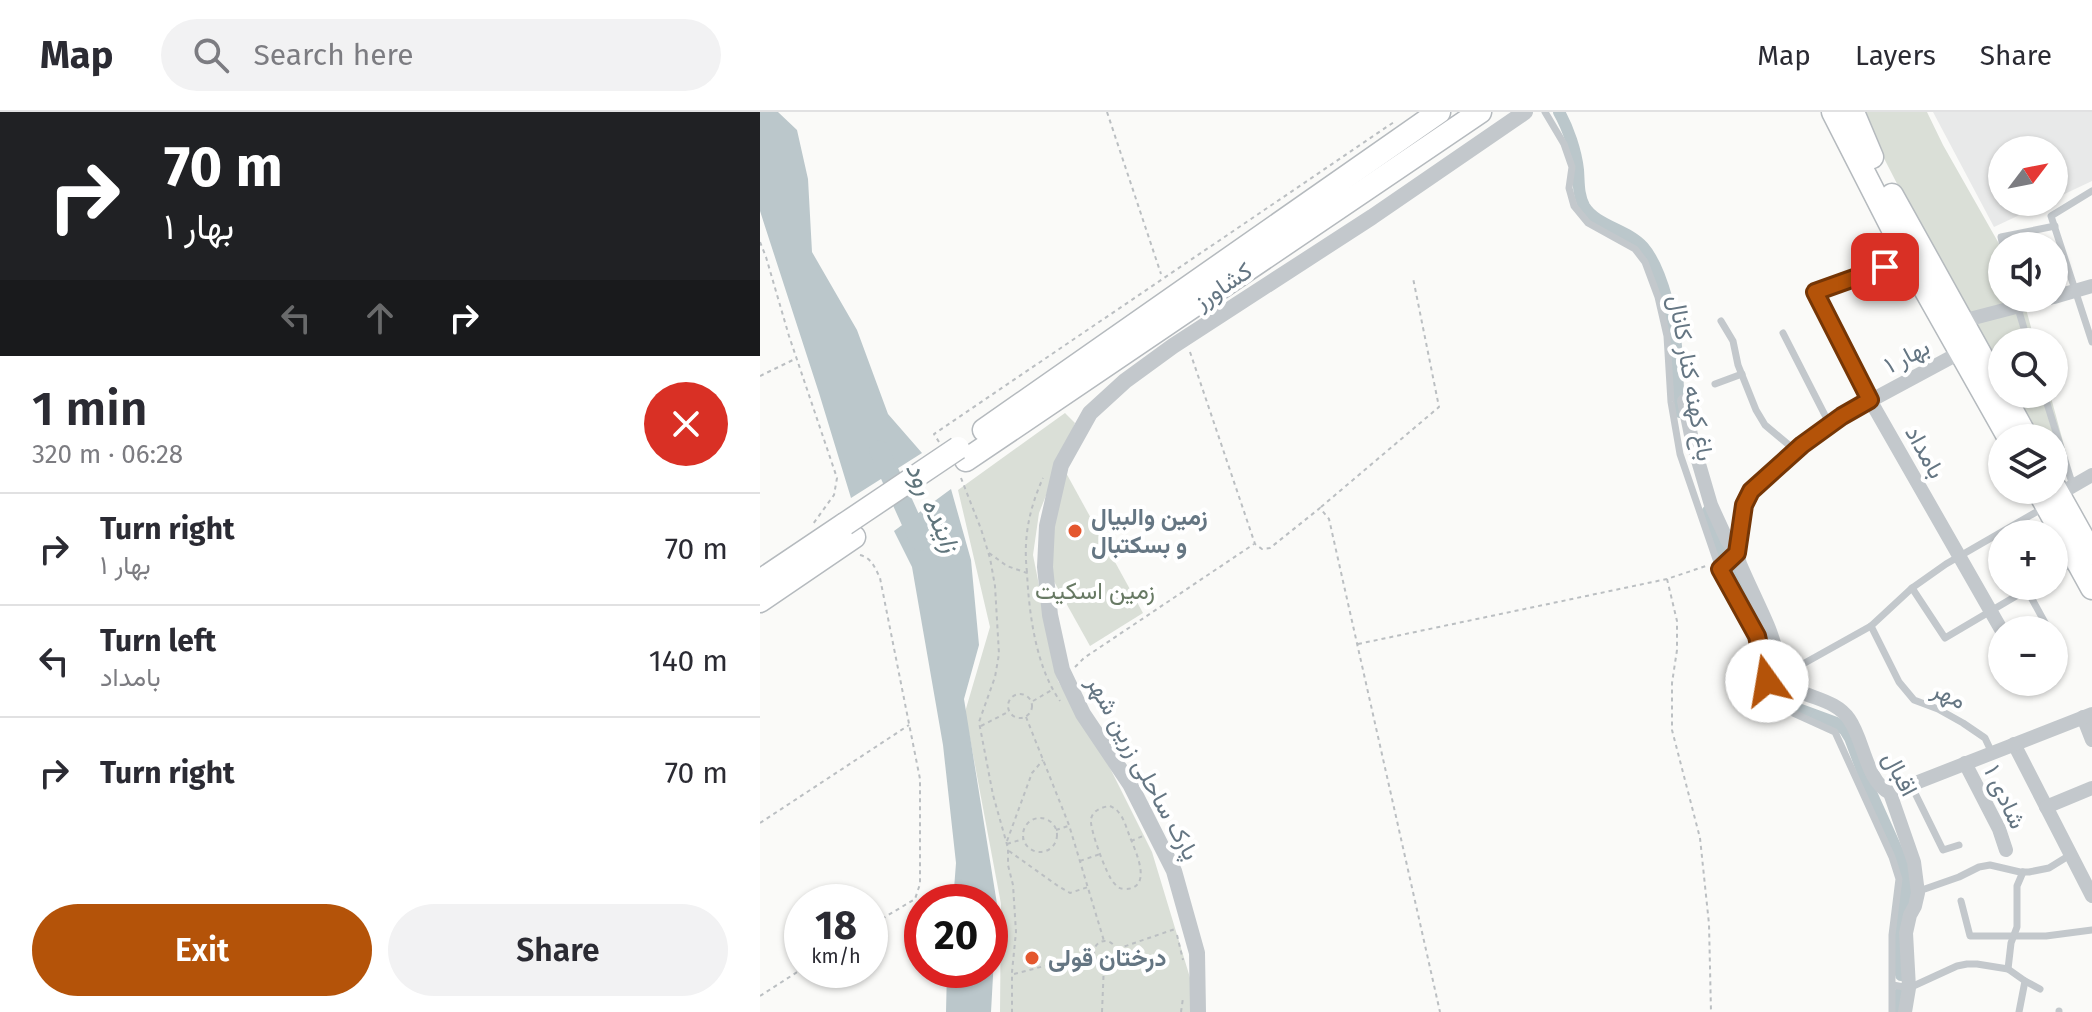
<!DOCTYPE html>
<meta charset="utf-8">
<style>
body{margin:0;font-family:"Fira Sans",Vazirmatn,sans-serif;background:#f2f2f3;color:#2b2b33;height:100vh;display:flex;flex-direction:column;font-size:30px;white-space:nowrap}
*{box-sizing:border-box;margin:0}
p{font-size:26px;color:#7c7c81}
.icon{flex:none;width:44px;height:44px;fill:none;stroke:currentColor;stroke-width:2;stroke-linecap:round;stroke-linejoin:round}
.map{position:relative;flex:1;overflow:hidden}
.panel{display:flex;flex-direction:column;background:#fff;width:760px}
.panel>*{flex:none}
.banner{background:#202124;color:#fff;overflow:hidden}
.needle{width:52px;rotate:58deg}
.controls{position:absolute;left:1228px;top:24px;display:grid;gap:16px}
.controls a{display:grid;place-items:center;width:80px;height:80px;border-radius:50%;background:#fff;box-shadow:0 2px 6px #0004;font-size:40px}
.speed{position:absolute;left:24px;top:772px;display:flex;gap:16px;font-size:40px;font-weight:700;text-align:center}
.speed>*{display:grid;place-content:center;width:104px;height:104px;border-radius:50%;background:#fff;box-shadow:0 2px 6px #0004;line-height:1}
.speed small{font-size:20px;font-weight:400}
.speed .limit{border:12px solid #d22;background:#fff;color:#111}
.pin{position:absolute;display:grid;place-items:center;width:68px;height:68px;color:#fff;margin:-34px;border-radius:16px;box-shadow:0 4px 12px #0006}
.me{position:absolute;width:88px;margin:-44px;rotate:347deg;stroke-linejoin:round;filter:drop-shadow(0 0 6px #0008)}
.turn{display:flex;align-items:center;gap:28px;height:168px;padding:0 32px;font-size:36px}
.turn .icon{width:104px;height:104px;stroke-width:2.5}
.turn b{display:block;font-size:56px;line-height:68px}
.lanes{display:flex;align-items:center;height:76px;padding:0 32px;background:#0003;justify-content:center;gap:40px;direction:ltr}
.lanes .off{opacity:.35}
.round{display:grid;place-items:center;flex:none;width:84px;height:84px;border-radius:42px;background:#f2f2f3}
.summary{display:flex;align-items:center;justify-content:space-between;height:136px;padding:0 32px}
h1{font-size:48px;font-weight:600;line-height:60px}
.cta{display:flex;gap:16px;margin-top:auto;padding:16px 32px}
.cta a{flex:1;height:92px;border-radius:48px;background:#b45309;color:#fff;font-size:32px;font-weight:600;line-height:92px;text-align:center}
.cta a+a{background:#f2f2f3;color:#2b2b33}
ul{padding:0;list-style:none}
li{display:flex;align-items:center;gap:24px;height:112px;padding:0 32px;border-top:2px solid #e1e1e2}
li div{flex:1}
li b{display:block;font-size:30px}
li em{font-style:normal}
header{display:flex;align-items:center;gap:48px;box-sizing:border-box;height:112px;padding:0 40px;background:#fff;border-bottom:2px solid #e1e1e2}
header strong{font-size:38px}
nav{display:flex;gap:44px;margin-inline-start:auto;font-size:28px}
.search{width:560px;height:72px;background:#f2f2f3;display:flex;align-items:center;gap:20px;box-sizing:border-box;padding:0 28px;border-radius:44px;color:#7c7c81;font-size:30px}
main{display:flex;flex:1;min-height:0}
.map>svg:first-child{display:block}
.built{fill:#e8e9e9}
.green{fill:#dadfd7}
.water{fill:#bbc7cb}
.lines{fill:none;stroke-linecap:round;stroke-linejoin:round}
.canal{stroke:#bbc7cb;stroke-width:12}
.river{stroke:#bbc7cb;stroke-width:20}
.primary-casing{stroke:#b5babe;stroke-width:25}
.path{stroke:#bbbfc2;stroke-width:2;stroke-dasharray:4 4;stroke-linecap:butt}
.service{stroke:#c3c8cc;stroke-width:7}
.minor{stroke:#c3c8cc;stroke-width:14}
.tertiary{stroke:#c3c8cc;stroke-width:16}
.primary{stroke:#fff;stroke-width:22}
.primary-bridge-casing{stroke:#b5babe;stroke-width:25;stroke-linecap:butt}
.primary-bridge{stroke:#fff;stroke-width:22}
.route-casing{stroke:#753606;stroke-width:20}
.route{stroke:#b45309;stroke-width:14}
.poi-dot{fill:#e4572e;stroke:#fff;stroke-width:3}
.labels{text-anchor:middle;stroke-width:8;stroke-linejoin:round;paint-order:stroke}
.street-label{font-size:24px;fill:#657683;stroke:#fff}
.poi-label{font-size:24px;font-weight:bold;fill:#657683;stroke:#fff;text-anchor:start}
.park-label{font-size:24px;fill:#687a64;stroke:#fff}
.water-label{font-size:26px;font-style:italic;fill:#60757c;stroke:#fff}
</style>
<header>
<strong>Map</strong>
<div class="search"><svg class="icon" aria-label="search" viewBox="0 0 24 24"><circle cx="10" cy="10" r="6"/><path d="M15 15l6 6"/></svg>Search here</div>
<nav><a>Map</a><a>Layers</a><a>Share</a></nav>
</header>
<main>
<section class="panel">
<div class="banner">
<div class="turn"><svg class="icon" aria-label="right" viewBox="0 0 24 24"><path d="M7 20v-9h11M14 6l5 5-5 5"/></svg><div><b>70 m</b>بهار ۱</div></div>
<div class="lanes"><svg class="icon off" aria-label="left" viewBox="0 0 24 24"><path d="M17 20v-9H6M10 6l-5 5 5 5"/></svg><svg class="icon off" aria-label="ahead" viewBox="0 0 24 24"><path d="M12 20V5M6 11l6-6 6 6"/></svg><svg class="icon" aria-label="right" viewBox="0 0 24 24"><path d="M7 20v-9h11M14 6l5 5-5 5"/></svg></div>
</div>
<div class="summary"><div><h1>1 min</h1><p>320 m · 06:28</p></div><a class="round" style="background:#d93025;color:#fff"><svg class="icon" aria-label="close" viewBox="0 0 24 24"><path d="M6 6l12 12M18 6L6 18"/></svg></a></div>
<ul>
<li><svg class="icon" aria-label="right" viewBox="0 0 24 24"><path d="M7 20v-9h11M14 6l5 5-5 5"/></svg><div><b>Turn right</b><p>بهار ۱</p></div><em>70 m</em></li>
<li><svg class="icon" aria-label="left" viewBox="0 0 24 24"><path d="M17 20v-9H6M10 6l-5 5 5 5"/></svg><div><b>Turn left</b><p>بامداد</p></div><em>140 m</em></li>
<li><svg class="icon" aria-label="right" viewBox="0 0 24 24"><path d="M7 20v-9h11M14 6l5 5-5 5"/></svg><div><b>Turn right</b></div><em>70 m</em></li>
</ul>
<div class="cta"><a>Exit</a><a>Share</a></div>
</section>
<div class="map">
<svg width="1332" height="900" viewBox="0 0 1332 900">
<rect width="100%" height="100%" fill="#fafaf8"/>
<polygon class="built" points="1173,0 1332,0 1332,69 1294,87 1294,38 1242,38 1242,90 1287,90 1234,115"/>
<g class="green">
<polygon points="1106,0 1167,0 1183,33 1242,137 1242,186 1263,186 1275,230 1242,230 1242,259 1152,101 1108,15"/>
<polygon points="1255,282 1290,282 1310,355 1300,362 1294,351 1294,326 1280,326"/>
<polygon points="305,301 315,311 279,401 273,443 298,569 350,656 392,740 431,869 430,900 240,900 241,792 205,600 230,515 198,378"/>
<polygon points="305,359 383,501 330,534 291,464 291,427"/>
</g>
<g class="water">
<polygon points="0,0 18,0 37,18 48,67 52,140 97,218 128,302 162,341 91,386 59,281 0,99"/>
<polygon points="191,377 211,448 219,533 204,587 237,792 231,900 186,900 187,858 230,858 230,790 193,790 196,751 183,633 152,455 134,419"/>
</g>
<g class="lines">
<g class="canal">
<path d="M799,0C808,16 816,39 818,58C819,71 818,82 824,94C836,114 867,117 883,135C903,158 915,215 917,245C918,264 917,282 920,300"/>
<polyline points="948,399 960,435 995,502 1014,563 1027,593 1076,611 1085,618 1090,626 1108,674 1143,752 1147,769 1144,795 1138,814 1141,863"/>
<polyline points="1137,900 1139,882"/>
</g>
<polyline class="river" points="119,338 160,429"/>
<defs>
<g id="primary">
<polyline points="1073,0 1148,147 1249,326"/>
<polyline points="1093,0 1112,45"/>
<polyline points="1132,83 1242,281"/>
<polyline points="1243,282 1267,326"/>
<polyline points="224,318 679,0"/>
<polyline points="206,348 720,0"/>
<polyline points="1294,374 1332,442"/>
<polyline points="1278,378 1332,476"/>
<polyline points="0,469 85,412"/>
<polyline points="0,489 94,425"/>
</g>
</defs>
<use href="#primary" class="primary-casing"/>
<g class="path">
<polyline points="347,0 401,162"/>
<polyline points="0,130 6,145 29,224 77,366 74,383 53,412"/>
<polyline points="430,240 495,432 502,437 510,436 560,396 569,407 680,900"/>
<polyline points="0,264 35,247"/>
<polyline points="179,330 174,322 634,10"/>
<polyline points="201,366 221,417 230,446 235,474 239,542 235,565 219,610 233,683 248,736 248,753 253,773 256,820 252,860 252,900"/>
<polyline points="561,395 679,295 653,166"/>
<path d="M229,441L247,454L267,461C269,502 276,555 300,589"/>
<path d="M100,443C112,446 115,456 120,466L160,667V772L155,787L110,814"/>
<path d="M267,460C263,427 269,397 283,366"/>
<polyline points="907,467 917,509 917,538 912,571 912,618 940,726 949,812 951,900"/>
<polyline points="598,532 907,467 946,454"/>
<polyline points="315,555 324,546 494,432"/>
<circle cx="260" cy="594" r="12"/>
<polyline points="273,589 292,578"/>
<polyline points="266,605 309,713 344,829"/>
<polyline points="221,614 248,600"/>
<path d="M350,694C356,697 356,697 360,702C365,709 367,718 370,725C375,738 394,777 365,777C360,777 357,775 354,771C347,765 329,715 331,707C333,698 342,695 350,694Z"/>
<circle cx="280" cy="723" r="17"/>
<polyline points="0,711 149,613"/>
<polyline points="296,718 308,714"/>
<polyline points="247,729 272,661 283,648"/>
<polyline points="371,729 383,724"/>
<polyline points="247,732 263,727"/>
<polyline points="249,739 298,774 310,781 328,775"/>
<polyline points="320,749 340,742"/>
<polyline points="417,823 423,848"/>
<circle cx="345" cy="840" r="11"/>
<polyline points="357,837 415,817"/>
<polyline points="254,862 334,841"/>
<polyline points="0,884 42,857"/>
<polyline points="342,900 344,852"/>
<polyline points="421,900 423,886"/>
</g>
<g class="service">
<polyline points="785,0 804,32 812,55 809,76 814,94 828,111 875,137 885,150 898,185 907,224 911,290 920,342 957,450 997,524 1007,569 1020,595 1075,620 1132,745 1139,767 1132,823 1132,900"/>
<polyline points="1332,79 1291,104 1332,230"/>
<polyline points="1243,134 1241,125 1295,114"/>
<polyline points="1055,180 1143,149"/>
<polyline points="1255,186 1268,230"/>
<polyline points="961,209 973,229 978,253 996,298 1005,313 1036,339"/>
<polyline points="1023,221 1070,313"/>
<polyline points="955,272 982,262"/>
<polyline points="1284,282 1313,374"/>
<polyline points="1294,462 1315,449"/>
<polyline points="1152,476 1185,526 1273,474"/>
<polyline points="1267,478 1289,518"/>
<polyline points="1111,514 1139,570 1154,588 1178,597 1203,611 1225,626 1232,641"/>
<polyline points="1294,526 1300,536"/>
<polyline points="1025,562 1111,514 1152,476 1186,452 1285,395"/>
<polyline points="1151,673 1183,738 1199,733"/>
<polyline points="1159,779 1199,765 1219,755 1230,753 1260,760 1269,760 1289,756 1310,743"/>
<polyline points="1201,789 1210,824 1286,824 1332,818"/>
<polyline points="1265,869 1280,877"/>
<polyline points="1133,873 1149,876 1197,854 1207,852 1217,852 1248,857"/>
<polyline points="1259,900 1265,869 1248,857 1251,831 1257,815 1257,774 1263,760"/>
<polyline points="1299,900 1299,899"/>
</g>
<g class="minor">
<polyline points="1055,180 1110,288 1242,519"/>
<polyline points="1294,185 1332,174"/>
<polyline points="1202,209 1290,186"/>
<path d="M924,289L932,328L951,393L967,428L977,441L980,452C989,473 999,493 1008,514C1016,533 1019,556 1031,572C1043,587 1074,585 1089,607C1104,628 1106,669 1130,681L1154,750L1158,781L1155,794L1150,803L1146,821L1149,876L1145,900"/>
<polyline points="1299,382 1332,363"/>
<polyline points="960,457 977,441 984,393 991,379 1042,333 1082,304 1201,240"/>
<polyline points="1323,605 1332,628"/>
<polyline points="1254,632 1332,784"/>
<polyline points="1205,651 1239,717 1246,738"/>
<polyline points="1130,681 1332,602"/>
<polyline points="1286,695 1332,676"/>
</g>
<polyline class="tertiary" points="438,900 437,841 414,759 370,672 323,602 302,558 290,503 285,455 287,414 301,353 330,301 365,269 413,234 612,105 765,0"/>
<use href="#primary" class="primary"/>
<defs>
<polyline id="primary-bridge" points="85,412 198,336"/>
</defs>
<use href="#primary-bridge" class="primary-bridge-casing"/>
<use href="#primary-bridge" class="primary-bridge"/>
</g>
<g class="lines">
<defs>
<polyline id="route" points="1007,569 997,524 960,457 977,441 984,393 991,379 1042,333 1082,304 1110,288 1055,180 1125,155"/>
</defs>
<use href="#route" class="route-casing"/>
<use href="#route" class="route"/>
</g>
<g class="poi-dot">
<circle cx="315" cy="419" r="8"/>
<circle cx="272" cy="846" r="8"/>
</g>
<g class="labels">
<g class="street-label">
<text transform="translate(463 174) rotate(-34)" y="8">کشاورز</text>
<text transform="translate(1147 244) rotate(-28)" y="8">بهار ۱</text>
<text transform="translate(931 266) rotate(80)" y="8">باغ کهنه کنار کانال</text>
<text transform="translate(1165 340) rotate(61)" y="8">بامداد</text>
<text transform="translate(1189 583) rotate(26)" y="8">مهر</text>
<text transform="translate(383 656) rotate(61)" y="8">پارک ساحلی زرین شهر</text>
<text transform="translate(1140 662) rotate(62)" y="8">اقبال</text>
<text transform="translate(1245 685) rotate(65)" y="8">شادی ۱</text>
</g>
<g class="poi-label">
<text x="331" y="413">زمین والبیال<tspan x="331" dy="28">و بسکتبال</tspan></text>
<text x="288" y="854">درختان قولی</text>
</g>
<g class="park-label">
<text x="335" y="487">زمین اسکیت</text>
</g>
<g class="water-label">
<text transform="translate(173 395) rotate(66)" y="9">زاینده رود</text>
</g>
</g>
</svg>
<div class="controls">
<a><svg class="needle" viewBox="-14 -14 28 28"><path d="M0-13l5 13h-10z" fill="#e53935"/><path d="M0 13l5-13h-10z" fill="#7c7c81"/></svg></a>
<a><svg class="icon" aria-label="sound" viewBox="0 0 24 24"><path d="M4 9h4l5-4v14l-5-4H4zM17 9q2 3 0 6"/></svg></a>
<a><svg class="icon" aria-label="search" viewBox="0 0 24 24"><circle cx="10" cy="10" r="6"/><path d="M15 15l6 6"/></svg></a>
<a><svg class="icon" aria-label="layers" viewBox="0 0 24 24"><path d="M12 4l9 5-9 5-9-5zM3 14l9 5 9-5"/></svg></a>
<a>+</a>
<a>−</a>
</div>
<div class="speed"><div>18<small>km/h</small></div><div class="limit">20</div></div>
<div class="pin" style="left:1125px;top:155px;background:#d93025"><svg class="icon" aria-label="arrive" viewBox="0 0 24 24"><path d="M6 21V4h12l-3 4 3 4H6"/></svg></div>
<svg class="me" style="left:1007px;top:569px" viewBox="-20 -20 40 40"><circle r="19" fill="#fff"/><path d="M0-13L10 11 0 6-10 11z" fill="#b45309"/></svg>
</div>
</main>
